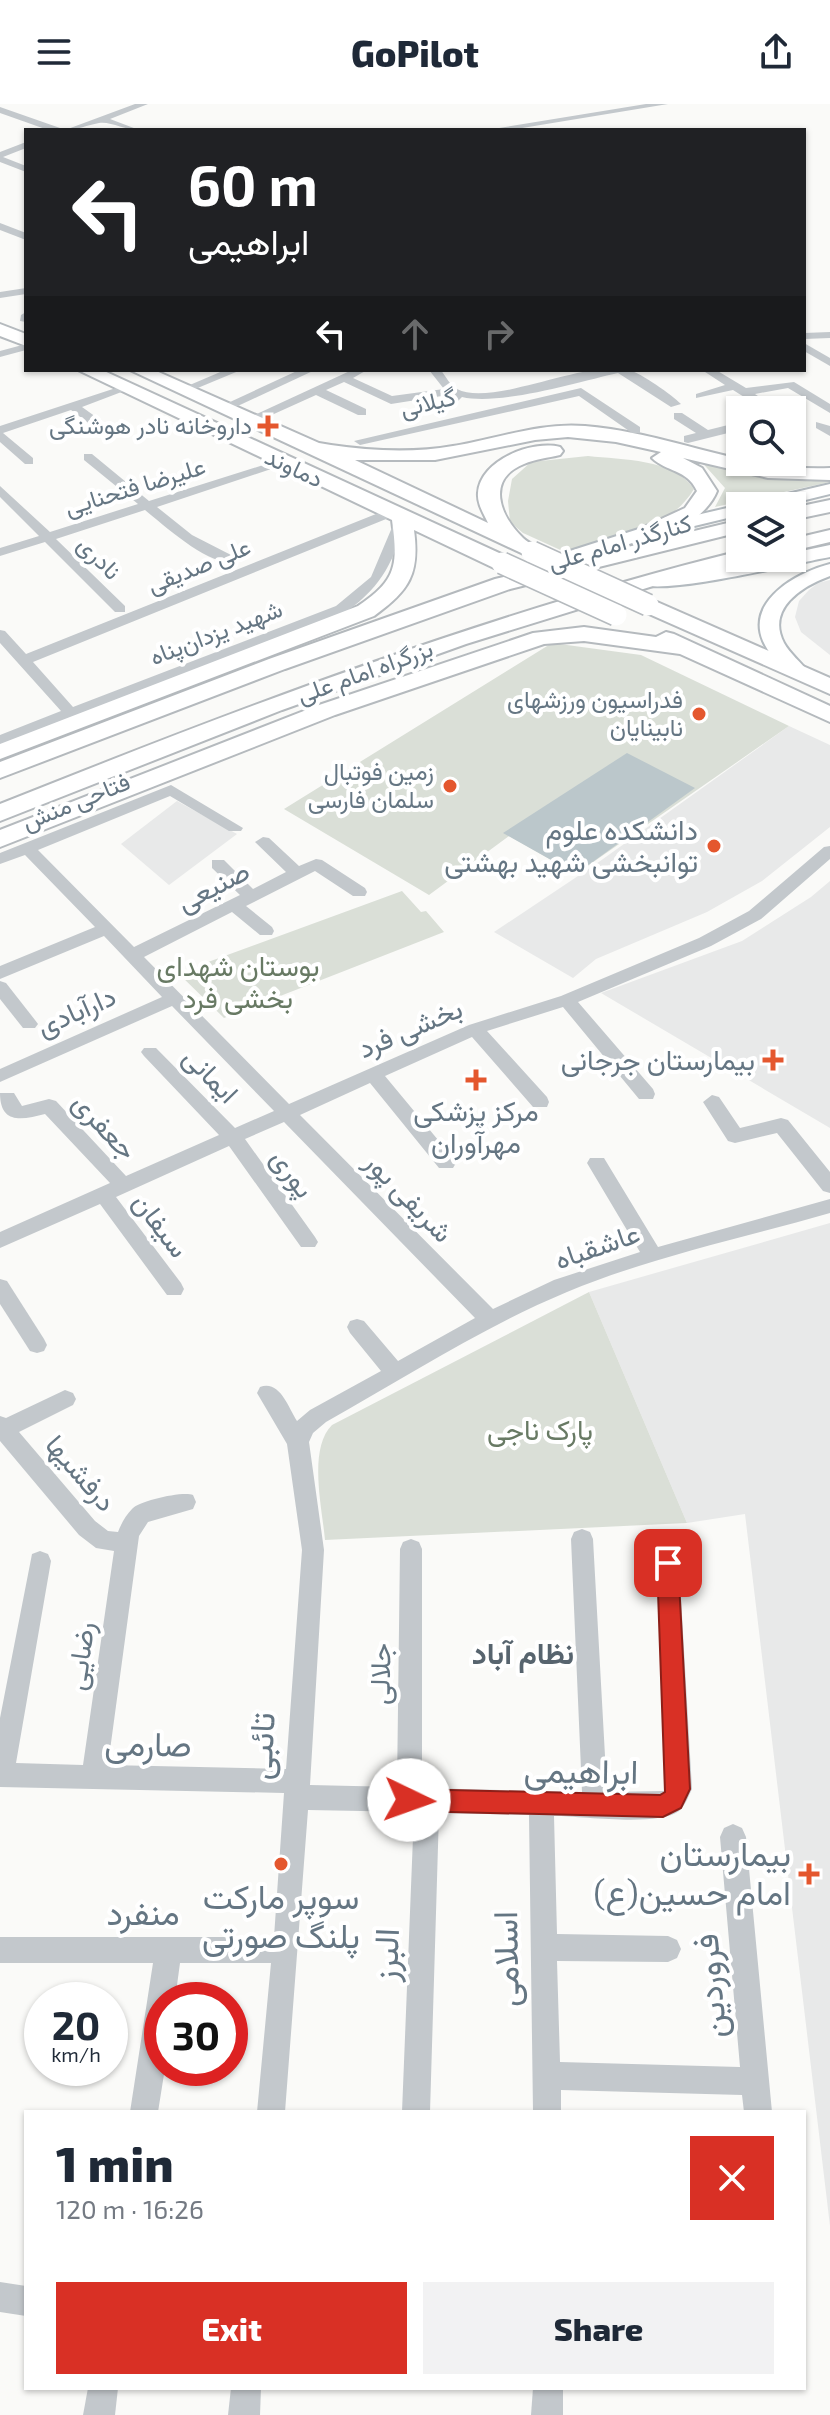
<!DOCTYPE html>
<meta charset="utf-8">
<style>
body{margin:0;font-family:"Exo 2",Vazirmatn,sans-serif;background:#f2f2f3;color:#1f2937;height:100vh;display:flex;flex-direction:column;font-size:30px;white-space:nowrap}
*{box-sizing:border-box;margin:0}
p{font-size:26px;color:#747a83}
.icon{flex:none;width:44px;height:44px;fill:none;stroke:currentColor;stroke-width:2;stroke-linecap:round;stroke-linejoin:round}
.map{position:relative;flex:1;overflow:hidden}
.sheet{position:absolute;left:24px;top:2006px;width:782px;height:280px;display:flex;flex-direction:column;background:#fff;border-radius:0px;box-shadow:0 2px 6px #0004}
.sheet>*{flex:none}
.guide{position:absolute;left:24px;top:24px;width:782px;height:244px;border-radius:0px;box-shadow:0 2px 6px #0004;background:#202124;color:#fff;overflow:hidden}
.tools{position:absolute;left:726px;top:292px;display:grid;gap:16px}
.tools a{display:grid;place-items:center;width:80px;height:80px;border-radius:0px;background:#fff;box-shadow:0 2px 6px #0004;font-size:40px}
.speed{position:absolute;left:24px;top:1878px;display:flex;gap:16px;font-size:40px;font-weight:700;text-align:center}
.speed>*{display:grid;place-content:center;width:104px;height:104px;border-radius:50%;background:#fff;box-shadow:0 2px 6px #0004;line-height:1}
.speed small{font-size:20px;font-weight:400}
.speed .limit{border:12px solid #d22;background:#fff;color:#111}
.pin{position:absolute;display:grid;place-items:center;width:68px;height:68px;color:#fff;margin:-34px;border-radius:16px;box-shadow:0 4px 12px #0006}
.me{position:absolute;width:88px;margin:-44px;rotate:93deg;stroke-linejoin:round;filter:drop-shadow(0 0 6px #0008)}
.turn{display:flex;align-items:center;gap:28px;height:168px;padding:0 32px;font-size:36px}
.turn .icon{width:104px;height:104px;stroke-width:2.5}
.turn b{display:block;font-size:56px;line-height:68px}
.lanes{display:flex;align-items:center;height:76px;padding:0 32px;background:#0003;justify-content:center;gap:40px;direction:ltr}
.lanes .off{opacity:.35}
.round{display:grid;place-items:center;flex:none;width:84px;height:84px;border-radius:0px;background:#f2f2f3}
.summary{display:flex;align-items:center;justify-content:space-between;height:136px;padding:0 32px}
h1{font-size:48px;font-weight:800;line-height:60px}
.cta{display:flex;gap:16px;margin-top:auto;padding:16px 32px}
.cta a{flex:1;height:92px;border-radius:0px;background:#d93025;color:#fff;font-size:32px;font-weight:800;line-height:92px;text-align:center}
.cta a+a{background:#f2f2f3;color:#1f2937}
header{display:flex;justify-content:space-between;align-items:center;height:104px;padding:0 32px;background:#fff;font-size:36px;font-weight:800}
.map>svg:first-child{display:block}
.built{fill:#e8e9e9}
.green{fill:#dadfd7}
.water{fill:#bbc7cb}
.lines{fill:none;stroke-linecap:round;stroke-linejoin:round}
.secondary-casing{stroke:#b3babf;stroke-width:4}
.primary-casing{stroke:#b5babe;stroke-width:4}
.trunk-casing{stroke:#b4b9bd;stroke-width:4}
.minor{fill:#c3c8cc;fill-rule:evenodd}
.secondary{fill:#fff;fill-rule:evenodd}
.primary{fill:#fff;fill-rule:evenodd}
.trunk{fill:#fff;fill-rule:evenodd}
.primary-bridge-casing{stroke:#b5babe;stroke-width:24;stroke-linecap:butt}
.primary-bridge{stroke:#fff;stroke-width:21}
.route{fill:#d93025;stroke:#8d1f18;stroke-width:2}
.poi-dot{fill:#e4572e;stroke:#fff;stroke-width:3}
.labels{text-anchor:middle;stroke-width:8;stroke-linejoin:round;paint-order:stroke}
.far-street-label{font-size:24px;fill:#657683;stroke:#fff}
.far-poi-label{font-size:24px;fill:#657683;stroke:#fff;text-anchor:end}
.poi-label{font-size:28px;fill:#657683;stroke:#fff;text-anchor:end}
.street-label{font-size:28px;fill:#657683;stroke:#fff}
.park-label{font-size:28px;fill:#687a64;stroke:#fff}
.neighbourhood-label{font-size:30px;font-weight:bold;fill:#57646e;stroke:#fff}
.near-street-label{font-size:34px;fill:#657683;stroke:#fff}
.near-poi-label{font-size:34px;fill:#657683;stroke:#fff;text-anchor:end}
</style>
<header><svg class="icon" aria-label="menu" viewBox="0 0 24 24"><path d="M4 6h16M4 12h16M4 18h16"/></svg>GoPilot<svg class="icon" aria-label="share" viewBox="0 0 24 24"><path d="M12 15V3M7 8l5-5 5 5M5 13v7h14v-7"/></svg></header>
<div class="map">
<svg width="830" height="2311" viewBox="0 0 830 2311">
<rect width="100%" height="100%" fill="#fafaf8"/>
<g class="built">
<polygon points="830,476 830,551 801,528 795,513 799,497 809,486 818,479"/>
<polygon points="789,622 830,641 830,723 762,777 707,808 596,855 573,874 494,828 596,760"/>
<polygon points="177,697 237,730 169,781 121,740"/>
<polygon points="830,777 830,1024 601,889 742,837 811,793"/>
<polygon points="830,1119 830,2122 745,1410 687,1419 589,1188"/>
</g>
<g class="green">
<path d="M588,352C622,356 673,354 694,385C668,428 612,435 567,449L523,429L510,418L508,397L512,375L531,358Z"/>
<polygon points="698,354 757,373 830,378 715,403 725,384"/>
<polygon points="552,539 641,551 789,622 576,770 509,732 429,791 284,705"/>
<polygon points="402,787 421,808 426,807 444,828 224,914 178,869"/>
<path d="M589,1188L687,1419L325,1436C322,1403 308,1345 332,1321Z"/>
</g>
<polygon class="water" points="627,649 695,684 576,770 503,729"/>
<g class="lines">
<defs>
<g id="secondary">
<polygon points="830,380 830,390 781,402 750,402 753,398"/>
<polygon points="740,401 746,402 740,402 740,411 657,431 533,471 524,465 526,461 645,423"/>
<path d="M830,441V453C801,458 652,495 637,478C646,469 666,471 679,470C717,467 753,454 792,454V449Z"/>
<path d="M830,460V472C802,482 766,505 784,539C790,550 801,558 808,568L805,572H791C781,562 769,551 763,537C746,496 798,468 830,460Z"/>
</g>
<g id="primary">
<polygon points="0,220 26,230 26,242 0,232"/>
<path d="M78,266H102L510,454L513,459L502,465L494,464L414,426C420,470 409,487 374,512L0,655V640L358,502C397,476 398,461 392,416Z"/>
<path d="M130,266H154L319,339L331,341C372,347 413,349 453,342C497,335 540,318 585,322C671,329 743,368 830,364V376L768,374L683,354L702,364L717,387C708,411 669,438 644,431L641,427L644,423L685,404L697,387C687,365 666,368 652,354L661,348L616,338L568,333L535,336L435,356H355L488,419C484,410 477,400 478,389C480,356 532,336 560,343L563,347L560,351C548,354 535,355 524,360C486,375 499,411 523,434C529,440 537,441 543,448L532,454Z"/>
<polygon points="648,494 830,574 830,590 640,506 637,501 640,496"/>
<polygon points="584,523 656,533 666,528 674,530 830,602 830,618 680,550 584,537 544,540 335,611 0,743 0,726 319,601 533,529"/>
</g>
<g id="trunk">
<polygon points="830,396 830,408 792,416 792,404"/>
<polygon points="740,416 740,428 510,485 285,565 0,674 0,658 269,555 495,475"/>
<polygon points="830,426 830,438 792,447 792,435"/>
<path d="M740,447V454H750L748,458L653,482L466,540L282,606L0,717V700C243,603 486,510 740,447Z"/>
</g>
</defs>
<use href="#secondary" class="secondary-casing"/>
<use href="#primary" class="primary-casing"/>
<use href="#trunk" class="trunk-casing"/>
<g class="minor">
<path d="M135,0H148L110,15L139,26C125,26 110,17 99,19C87,21 78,26 65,26Z"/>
<polygon points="646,0 668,0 510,26 487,26"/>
<polygon points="0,3 60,24 62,26 48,26 0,9"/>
<polygon points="26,38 26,44 3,53 26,62 26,68 0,58 0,48"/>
<polygon points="0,119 26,129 26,136 0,126"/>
<polygon points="26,184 26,190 0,194 0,188"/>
<polygon points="26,208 26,218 20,217 21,211"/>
<polygon points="830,228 830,234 804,235 804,229"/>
<polygon points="804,239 830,254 830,262 804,247"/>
<polygon points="26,240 26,246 0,253 0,247"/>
<polygon points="225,266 241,266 188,288 178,286"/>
<polygon points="299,266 315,266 227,307 217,304"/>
<path d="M352,266H367L353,274L392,292L444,285L429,266H441C445,272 451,282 457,285C492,304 589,254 629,266C641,269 672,291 681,300L671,303L618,269C578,278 500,302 462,293L457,298L448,291L391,300L344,278L326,286L366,305V311H358L316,291L254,319L244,316Z"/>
<polygon points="702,266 716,266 746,284 794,278 830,300 830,309 788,284 755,290 779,306 765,306 733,286 696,294 696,290 725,281"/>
<polygon points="122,282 132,284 82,303 103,318 103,324 95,324 71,306 3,329 33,354 33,360 25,360 0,338 0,322"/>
<polygon points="581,284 640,323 640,329 632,329 579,292 360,341 354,337"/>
<polygon points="674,309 682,309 708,326 740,318 740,326 688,339 684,338 684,332 696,329 674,315"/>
<polygon points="816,318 830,322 830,332 816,324"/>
<path d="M84,350H92L149,397L279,356L289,359L157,403L192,431L233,452V458C207,461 165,422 145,406L56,435L125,502V508H115L45,438L0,452V444L39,432L0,393V382L50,428L138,400L84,356Z"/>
<polygon points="792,356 800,363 798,366 790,366 781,358"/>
<path d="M391,404L397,408L396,411L33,558L73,603L336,502L371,473L396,414L407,411L408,414C392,457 385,480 346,508L0,641V631L61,607L0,539V526L5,527L26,550Z"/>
<path d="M171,681L243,724L241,727H229L170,692L38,746L134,843L240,791L212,764V756H224L253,785L286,768L255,738L263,733L269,734L299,762L316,755L322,756L365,784L367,788L365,792H353L315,767L246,802L272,823L274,827L272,831H260L232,808L144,853L289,1000L469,921L561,892L699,834L749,807L824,743L830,742V755L761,815L711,842L578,898L653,985L655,990L653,995H639L563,903L487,927L547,993L549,998L547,1003H533L472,933L385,972L453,1054L456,1059L453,1064H439L370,979L300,1011L493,1205L554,1176L640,1148L587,1059L590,1054H604L658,1143L830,1095V1109C743,1134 651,1153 567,1188C483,1223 405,1274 326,1318L313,1329L309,1338L324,1446L310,1681L397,1683L400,1445L403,1438L411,1435L419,1438L422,1445V1684L582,1688L571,1435L574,1428L582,1425L590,1428L593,1435L607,1688L664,1687L666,1683L657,1459L660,1452L668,1449L676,1452L679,1459L692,1685C688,1693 685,1702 679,1707C658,1723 582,1712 554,1712L557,1830L668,1832L677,1836L681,1845L677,1854L668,1858L557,1857L560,1958L740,1963L720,1733L724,1724L733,1720L742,1724L746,1733L772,2008H744L742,1991L561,1986V2008H533L529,1711L439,1709L430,2008H402L414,1708L308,1706L285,2008H257L271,1859H180L175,1896H162V1964H165L158,2008H130L153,1859H0V1833H274L284,1689L0,1683V1614L32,1450L40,1447L48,1450L51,1457L16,1659L83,1661L114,1447L96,1444L79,1431L0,1337V1312L6,1314L65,1286L73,1289L76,1295L73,1301L19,1328L95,1417L108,1427L118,1428C121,1420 126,1411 132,1405C139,1397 182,1387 193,1391L196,1398L193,1405L148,1418L139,1432L108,1661L286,1665L302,1446L287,1340L257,1289L260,1283C280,1276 288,1303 297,1317L310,1306L381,1267L350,1229L347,1223L350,1217L357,1215L364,1217L398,1257L475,1214L284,1018L245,1035L315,1133L318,1138L315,1143H301L229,1042L116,1093L181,1179L184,1185L181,1191H167L100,1100L0,1144V1128L110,1079L45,1010C24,1015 0,1022 0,989H14L22,1002L49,995L56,997L126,1072L219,1031L144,952L141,948L144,944H156L235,1024L274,1007L172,902L0,978V965L162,893L104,832L0,875V862L95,823L25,751L0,760V749Z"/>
<polygon points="0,877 6,879 35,916 38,920 35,924 23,924 0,895"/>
<polygon points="712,991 719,993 740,1024 781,1014 788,1016 830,1068 830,1089 823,1087 777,1029 735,1039 728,1037 703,998"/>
<polygon points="0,1175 7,1177 44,1235 47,1241 44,1247 37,1249 30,1247 0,1200"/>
<polygon points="0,2178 26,2182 26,2212 0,2208"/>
<polygon points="88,2284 118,2284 115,2311 83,2311"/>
<polygon points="231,2284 261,2284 260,2311 228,2311"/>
<polygon points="533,2284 563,2284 563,2311 531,2311"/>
</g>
<use href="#secondary" class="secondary"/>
<use href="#primary" class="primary"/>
<use href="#trunk" class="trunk"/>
<defs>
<g id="primary-bridge">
<polyline points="532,448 648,501"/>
<polyline points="502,459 616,511"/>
</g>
</defs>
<use href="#primary-bridge" class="primary-bridge-casing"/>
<use href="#primary-bridge" class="primary-bridge"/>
</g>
<polygon class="route" points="668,1450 675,1453 678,1459 690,1685 681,1704 663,1713 409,1707 401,1704 398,1696 401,1688 409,1685 660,1691 665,1688 657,1459 660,1453"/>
<g class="poi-dot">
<path d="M264 310h8v8h8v8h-8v8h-8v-8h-8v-8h8z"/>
<circle cx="699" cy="610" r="8"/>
<circle cx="450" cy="682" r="8"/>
<circle cx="714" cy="742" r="8"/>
<path d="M769 944h8v8h8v8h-8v8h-8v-8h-8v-8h8z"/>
<path d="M472 964h8v8h8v8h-8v8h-8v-8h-8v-8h8z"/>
<circle cx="281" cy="1760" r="8"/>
<path d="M805 1758h8v8h8v8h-8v8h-8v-8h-8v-8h8z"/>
</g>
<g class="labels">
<g class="far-street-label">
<text transform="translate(428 299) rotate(-13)" y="8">گیلانی</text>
<text transform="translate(294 364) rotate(25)" y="8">دماوند</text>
<text transform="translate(135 383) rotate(-17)" y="8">علیرضا فتحنایی</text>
<text transform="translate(620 439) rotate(-16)" y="8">کنارگذر امام علی</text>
<text transform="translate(99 454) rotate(45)" y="8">نادری</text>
<text transform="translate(199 462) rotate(-22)" y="8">علی صدیقی</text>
<text transform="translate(216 529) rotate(-21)" y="8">شهید یزدان‌پناه</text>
<text transform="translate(365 568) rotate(-20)" y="8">بزرگراه امام علی</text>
<text transform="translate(76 698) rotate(-22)" y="8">فتاحی منش</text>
</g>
<g class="far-poi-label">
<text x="252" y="330">داروخانه نادر هوشنگی</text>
<text x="683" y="604">فدراسیون ورزشهای<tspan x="683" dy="28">نابینایان</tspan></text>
<text x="434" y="676">زمین فوتبال<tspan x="434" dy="28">سلمان فارسی</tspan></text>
</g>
<g class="poi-label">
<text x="698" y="736">دانشکده علوم<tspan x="698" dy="32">توانبخشی شهید بهشتی</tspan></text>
<text x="755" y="966">بیمارستان جرجانی</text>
<text x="476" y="1017" text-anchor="middle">مرکز پزشکی<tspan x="476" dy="32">مهرآوران</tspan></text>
</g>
<g class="street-label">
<text transform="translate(213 782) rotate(-27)" y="10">صنیعی</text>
<text transform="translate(76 907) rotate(-24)" y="10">دارآبادی</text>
<text transform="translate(410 924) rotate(-23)" y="10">بخشی فرد</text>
<text transform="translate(211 971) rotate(46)" y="10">ایمانی</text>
<text transform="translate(105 1022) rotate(47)" y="10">جعفری</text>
<text transform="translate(293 1069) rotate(54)" y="10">پوری</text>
<text transform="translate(409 1093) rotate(46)" y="10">شریفی پور</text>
<text transform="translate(161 1121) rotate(53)" y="10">سیفان</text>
<text transform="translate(597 1142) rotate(-19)" y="10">عاشقباه</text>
<text transform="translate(81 1369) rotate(49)" y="10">درفشیها</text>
<text transform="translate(80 1552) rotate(-82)" y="10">رضایی</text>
<text transform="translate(380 1570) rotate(-89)" y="10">جلالی</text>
</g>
<g class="park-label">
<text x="238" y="872">بوستان شهدای<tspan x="238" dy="32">بخشی فرد</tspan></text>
<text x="540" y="1336">پارک ناجی</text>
</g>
<g class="neighbourhood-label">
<text x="523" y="1560">نظام آباد</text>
</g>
<g class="near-street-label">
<text transform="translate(148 1640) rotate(1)" y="12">صارمی</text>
<text transform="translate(261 1642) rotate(-87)" y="12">تائبی</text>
<text transform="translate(581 1667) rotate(1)" y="12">ابراهیمی</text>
<text x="143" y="1821">منفرد</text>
<text transform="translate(386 1851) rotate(-88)" y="12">البرز</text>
<text transform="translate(506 1855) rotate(-91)" y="12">اسلامی</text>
<text transform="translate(710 1882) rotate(-95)" y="12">فروردین</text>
</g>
<g class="near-poi-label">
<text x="791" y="1762">بیمارستان<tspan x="791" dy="39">امام حسین(ع)</tspan></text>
<text x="281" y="1805" text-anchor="middle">سوپر مارکت<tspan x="281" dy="39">پلنگ صورتی</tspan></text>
</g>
</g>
</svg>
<div class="tools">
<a><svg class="icon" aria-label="search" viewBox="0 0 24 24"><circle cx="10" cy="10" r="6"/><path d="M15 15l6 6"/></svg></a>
<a><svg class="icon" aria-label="layers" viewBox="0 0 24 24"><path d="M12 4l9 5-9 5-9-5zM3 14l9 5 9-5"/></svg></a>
</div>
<div class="speed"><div>20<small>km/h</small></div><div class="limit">30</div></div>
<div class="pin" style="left:668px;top:1459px;background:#d93025"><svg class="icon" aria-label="arrive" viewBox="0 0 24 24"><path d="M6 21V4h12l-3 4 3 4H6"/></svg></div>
<svg class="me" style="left:409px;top:1696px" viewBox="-20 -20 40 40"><circle r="19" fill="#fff"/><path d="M0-13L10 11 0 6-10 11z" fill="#d93025"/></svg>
<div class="guide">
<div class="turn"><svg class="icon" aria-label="left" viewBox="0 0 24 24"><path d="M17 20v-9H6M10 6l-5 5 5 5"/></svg><div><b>60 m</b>ابراهیمی</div></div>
<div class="lanes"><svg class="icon" aria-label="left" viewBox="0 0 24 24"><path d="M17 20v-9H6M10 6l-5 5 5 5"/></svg><svg class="icon off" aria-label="ahead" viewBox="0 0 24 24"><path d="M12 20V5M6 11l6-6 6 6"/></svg><svg class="icon off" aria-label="right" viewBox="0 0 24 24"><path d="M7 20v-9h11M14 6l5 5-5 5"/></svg></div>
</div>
<section class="sheet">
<div class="summary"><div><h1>1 min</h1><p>120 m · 16:26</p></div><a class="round" style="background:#d93025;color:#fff"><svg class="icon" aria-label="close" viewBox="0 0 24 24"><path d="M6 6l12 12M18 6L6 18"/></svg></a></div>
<div class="cta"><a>Exit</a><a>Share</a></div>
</section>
</div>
